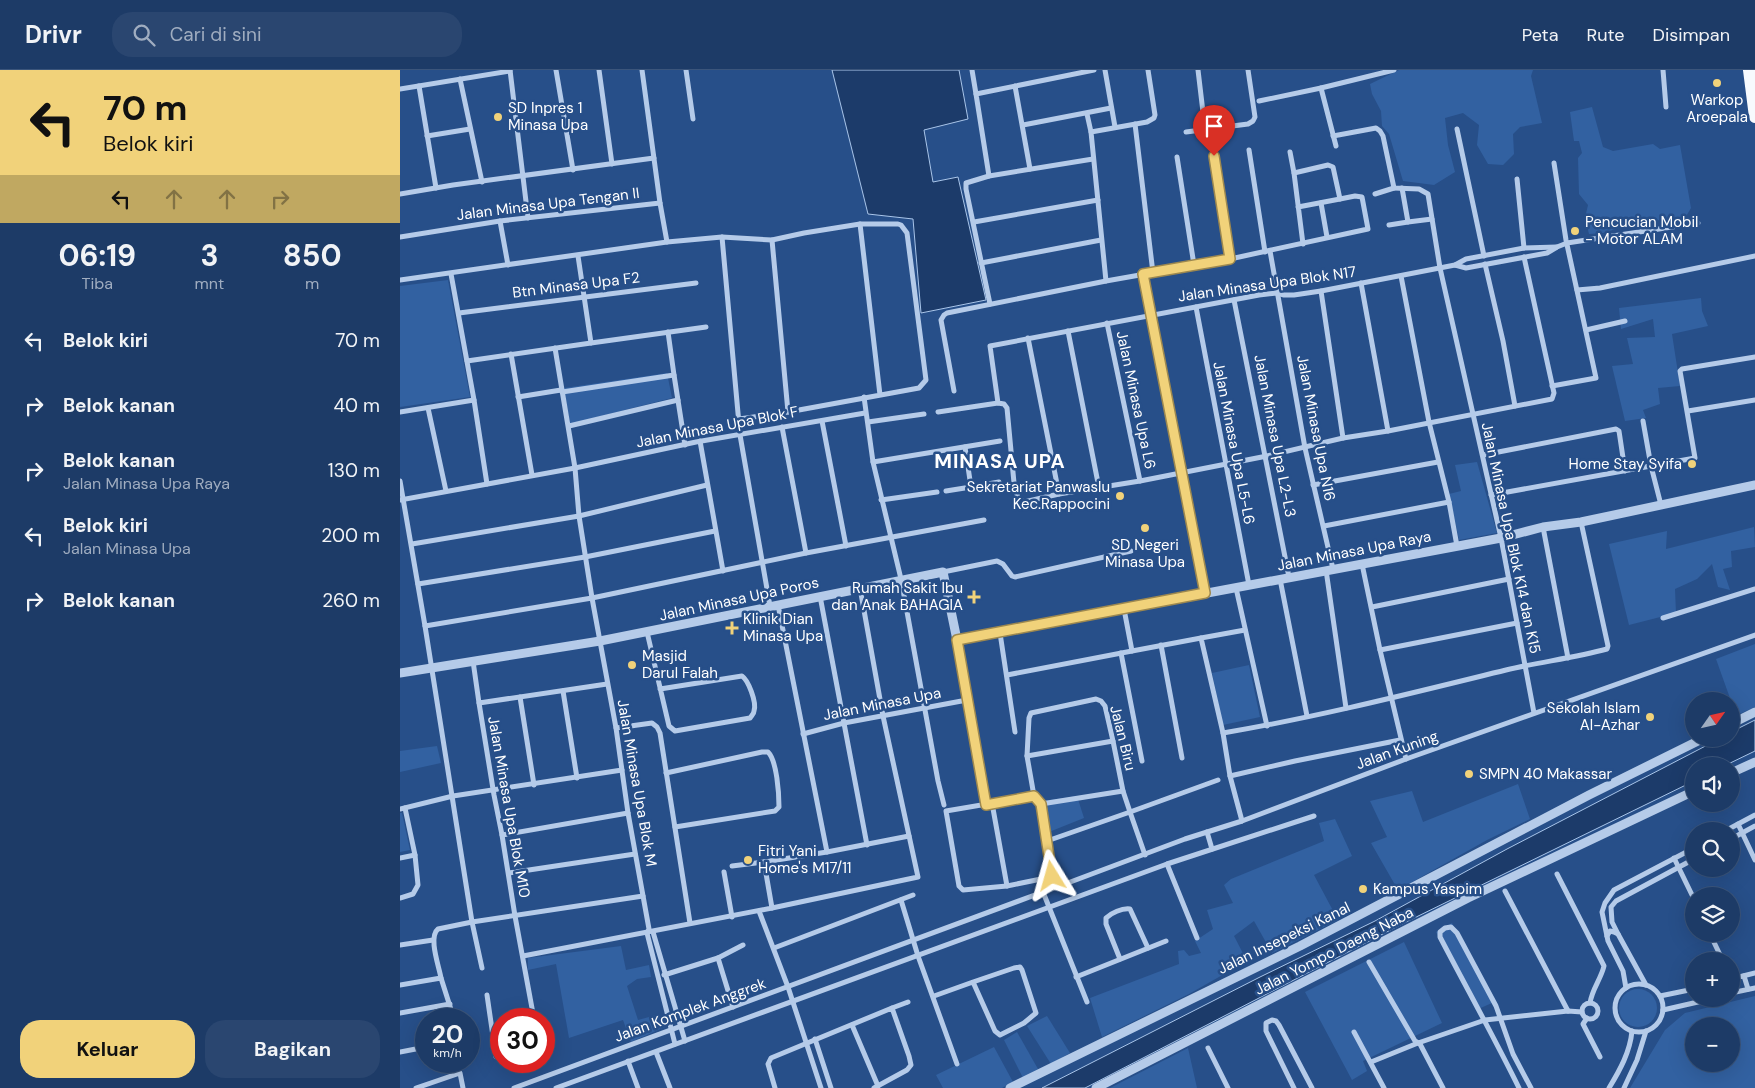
<!DOCTYPE html>
<html lang="id">
<meta charset="utf-8">
<style>
body{margin:0;font-family:"DM Sans",sans-serif;background:#2a4670;color:#f1f3f6;height:100vh;display:flex;flex-direction:column;font-size:19px;white-space:nowrap}
*{box-sizing:border-box;margin:0}
p{font-size:16px;color:#a0adc0}
.icon{flex:none;width:28px;height:28px;fill:none;stroke:currentColor;stroke-width:2;stroke-linecap:round;stroke-linejoin:round}
.map{position:relative;flex:1;overflow:hidden}
.drawer{display:flex;flex-direction:column;background:#1d3b67;width:400px}
.drawer>*{flex:none}
.guide{background:#f1d27a;color:#111;overflow:hidden}
.needle{width:32px;rotate:56deg}
.controls{position:absolute;left:1285px;top:622px;display:grid;gap:10px}
.controls a{display:grid;place-items:center;width:55px;height:55px;border-radius:50%;background:#1d3b67;box-shadow:0 5px 20px #0002,0 0 0 1px #3b557b;font-size:25px}
.speed{position:absolute;left:15px;top:938px;display:flex;gap:10px;font-size:25px;font-weight:700;text-align:center}
.speed>*{display:grid;place-content:center;width:65px;height:65px;border-radius:50%;background:#1d3b67;box-shadow:0 5px 20px #0002,0 0 0 1px #3b557b;line-height:1}
.speed small{font-size:12px;font-weight:400}
.speed .limit{border:8px solid #d22;background:#fff;color:#111}
.pin{position:absolute;display:grid;place-items:center;width:42px;height:42px;color:#fff;margin:-51px -21px;border-radius:50% 50% 50% 0;rotate:-45deg;box-shadow:0 0 5px #0007}
.pin .icon{rotate:45deg}
.me{position:absolute;width:55px;margin:-28px;rotate:352deg;stroke-linejoin:round;filter:drop-shadow(0 0 4px #0008)}
.turn{display:flex;align-items:center;gap:18px;height:105px;padding:0 20px;font-size:22px}
.turn .icon{width:65px;height:65px;stroke-width:2.5}
.turn b{display:block;font-size:35px;line-height:42px}
.lanes{display:flex;align-items:center;height:48px;padding:0 20px;background:#0003;justify-content:center;gap:25px;direction:ltr}
.lanes .off{opacity:.35}
.eta{display:flex;justify-content:space-evenly;align-items:center;height:85px;text-align:center}
.eta b{font-size:30px;font-weight:700;line-height:35px}
.action{display:flex;gap:10px;margin-top:auto;padding:10px 20px}
.action a{flex:1;height:58px;border-radius:20px;background:#f1d27a;color:#111;font-size:20px;font-weight:700;line-height:58px;text-align:center}
.action a+a{background:#2a4670;color:#f1f3f6}
ul{padding:0;list-style:none}
li{display:flex;align-items:center;gap:15px;height:65px;padding:0 20px}
li div{flex:1}
li b{display:block;font-size:19px}
li em{font-style:normal}
header{display:flex;align-items:center;gap:30px;box-sizing:border-box;height:70px;padding:0 25px;background:#1d3b67;border-bottom:1px solid #3b557b}
header strong{font-size:24px}
nav{display:flex;gap:28px;margin-inline-start:auto;font-size:18px}
.search{width:350px;height:45px;background:#2a4670;display:flex;align-items:center;gap:12px;box-sizing:border-box;padding:0 18px;border-radius:20px;color:#a0adc0;font-size:19px}
main{display:flex;flex:1;min-height:0}
.map>svg:first-child{display:block}
.green{fill:#3261a1;fill-rule:evenodd}
.water{fill:#1c3b6a;stroke:#a9c5e9}
.lines{fill:none;stroke-linecap:round;stroke-linejoin:round}
.minor{stroke:#b5cbe9;stroke-width:5}
.tertiary{stroke:#b5cbe9;stroke-width:9}
.primary{stroke:#f7fafe;stroke-width:12}
.route-casing{stroke:#9d884f;stroke-width:12}
.route{stroke:#f1d27a;stroke-width:9}
.poi-dot{fill:#f1d27a;stroke:#274f89;stroke-width:2}
.labels{text-anchor:middle;stroke-width:5;stroke-linejoin:round;paint-order:stroke}
.poi-label{font-size:15px;fill:#fff;stroke:#274f89;text-anchor:start}
.street-label{font-size:15px;fill:#fff;stroke:#274f89}
.district-label{font-size:20px;font-weight:bold;letter-spacing:1px;fill:#fff;stroke:#274f89}
</style>
<header>
<strong>Drivr</strong>
<div class="search"><svg class="icon" aria-label="search" viewBox="0 0 24 24"><circle cx="10" cy="10" r="6"/><path d="M15 15l6 6"/></svg>Cari di sini</div>
<nav><a>Peta</a><a>Rute</a><a>Disimpan</a></nav>
</header>
<main>
<section class="drawer">
<div class="guide">
<div class="turn"><svg class="icon" aria-label="left" viewBox="0 0 24 24"><path d="M17 20v-9H6M10 6l-5 5 5 5"/></svg><div><b>70 m</b>Belok kiri</div></div>
<div class="lanes"><svg class="icon" aria-label="left" viewBox="0 0 24 24"><path d="M17 20v-9H6M10 6l-5 5 5 5"/></svg><svg class="icon off" aria-label="ahead" viewBox="0 0 24 24"><path d="M12 20V5M6 11l6-6 6 6"/></svg><svg class="icon off" aria-label="ahead" viewBox="0 0 24 24"><path d="M12 20V5M6 11l6-6 6 6"/></svg><svg class="icon off" aria-label="right" viewBox="0 0 24 24"><path d="M7 20v-9h11M14 6l5 5-5 5"/></svg></div>
</div>
<div class="eta">
<div><b>06:19</b><p>Tiba</p></div>
<div><b>3</b><p>mnt</p></div>
<div><b>850</b><p>m</p></div>
</div>
<ul>
<li><svg class="icon" aria-label="left" viewBox="0 0 24 24"><path d="M17 20v-9H6M10 6l-5 5 5 5"/></svg><div><b>Belok kiri</b></div><em>70 m</em></li>
<li><svg class="icon" aria-label="right" viewBox="0 0 24 24"><path d="M7 20v-9h11M14 6l5 5-5 5"/></svg><div><b>Belok kanan</b></div><em>40 m</em></li>
<li><svg class="icon" aria-label="right" viewBox="0 0 24 24"><path d="M7 20v-9h11M14 6l5 5-5 5"/></svg><div><b>Belok kanan</b><p>Jalan Minasa Upa Raya</p></div><em>130 m</em></li>
<li><svg class="icon" aria-label="left" viewBox="0 0 24 24"><path d="M17 20v-9H6M10 6l-5 5 5 5"/></svg><div><b>Belok kiri</b><p>Jalan Minasa Upa</p></div><em>200 m</em></li>
<li><svg class="icon" aria-label="right" viewBox="0 0 24 24"><path d="M7 20v-9h11M14 6l5 5-5 5"/></svg><div><b>Belok kanan</b></div><em>260 m</em></li>
</ul>
<div class="action"><a>Keluar</a><a>Bagikan</a></div>
</section>
<div class="map">
<svg width="1355" height="1018" viewBox="0 0 1355 1018">
<rect width="100%" height="100%" fill="#274f89"/>
<g class="green">
<polygon points="999,0 1133,0 1131,6 1142,53 1120,57 1113,64 1114,84 1103,95 1088,94 1077,75 1079,55 1063,43 1045,48 1048,75 1055,102 1034,115 1003,111 989,64 982,56 981,41 972,24 970,14"/>
<polygon points="1192,37 1203,77 1213,81 1253,74 1260,79 1280,75 1291,138 1285,148 1238,152 1203,163 1189,164 1185,148 1188,135 1179,124 1178,88 1182,83 1179,71 1174,71 1170,42"/>
<polygon points="48,210 70,327 0,337 0,216"/>
<polygon points="1301,228 1302,241 1308,256 1272,264 1280,316 1258,318 1260,334 1243,340 1246,348 1225,351 1212,296 1233,294 1227,268 1255,267 1253,249 1221,259 1219,238"/>
<polygon points="267,303 272,328 170,354 164,318"/>
<polygon points="1077,392 1097,463 1059,470 1049,424 1061,421 1055,395"/>
<polygon points="1354,457 1355,477 1331,481 1332,497 1323,499 1330,520 1318,517 1312,494 1297,509 1275,519 1276,543 1229,555 1209,474 1267,461 1266,479"/>
<polygon points="1355,574 1355,637 1335,646 1331,631 1316,589"/>
<polygon points="849,595 860,647 823,655 812,603"/>
<polygon points="37,676 41,693 0,702 0,681"/>
<polygon points="1118,714 1130,749 1087,770 998,820 971,773 987,767 970,731 1012,721 1023,752"/>
<polygon points="677,726 684,748 649,762 643,731"/>
<polygon points="0,743 2,743 10,780 0,782"/>
<polygon points="935,749 952,786 914,805 938,850 872,883 854,851 834,866 847,891 789,924 702,967 690,928 779,894 778,881 784,880 789,886 801,883 795,871 813,859 807,840 833,833 824,815 831,809 924,771 919,753"/>
<polygon points="1052,853 1092,933 1076,940 1036,862"/>
<polygon points="1004,872 1042,953 963,991 967,1001 952,1010 905,922"/>
<polygon points="221,876 226,900 249,895 251,907 237,909 227,916 238,950 260,944 265,957 231,972 223,950 169,968 156,894 128,900 128,888"/>
<circle cx="1238" cy="938" r="19"/>
<path d="M1355,926V1018H1230L1265,960L1285,943ZM1294,956H1331V994H1294Z"/>
<polygon points="647,946 670,983 651,994 627,956"/>
<polygon points="617,962 638,999 623,1008 604,970"/>
<polygon points="594,977 613,1012 602,1018 543,1018 536,1005"/>
<polygon points="788,978 797,1018 710,1018"/>
</g>
<g class="water">
<polygon points="432,0 559,0 568,49 524,60 533,112 558,107 586,230 521,243 513,149 468,144"/>
<polygon points="1355,650 1355,681 1324,696 1294,696 1294,711 1006,852 685,1018 642,1018 860,907 975,851 1107,779 1319,669 1331,669 1331,662"/>
</g>
<g class="lines">
<g class="minor">
<polyline points="110,0 128,148"/>
<polyline points="156,0 173,100"/>
<polyline points="199,0 212,94"/>
<polyline points="242,0 260,133 267,172"/>
<polyline points="286,0 293,49"/>
<polyline points="572,0 576,24"/>
<polyline points="705,0 715,57"/>
<polyline points="798,0 805,59"/>
<polyline points="1263,0 1266,37"/>
<polyline points="60,9 82,112"/>
<polyline points="19,16 36,118"/>
<polyline points="615,16 630,99"/>
<polyline points="0,19 110,1"/>
<polyline points="859,31 921,18"/>
<polyline points="687,44 691,62"/>
<polyline points="735,54 753,203"/>
<polyline points="623,55 711,38"/>
<polyline points="1057,59 1084,186"/>
<polyline points="786,62 848,54 853,51 855,47 848,0"/>
<polyline points="27,66 70,59"/>
<polyline points="933,66 976,58 980,61 983,66 994,118 1019,119 1028,124 1040,198 1101,468 1134,643"/>
<polyline points="936,76 921,18 994,0"/>
<polyline points="849,80 865,182"/>
<polyline points="890,82 894,103"/>
<polyline points="814,86 830,189"/>
<polyline points="777,87 794,195"/>
<polyline points="589,106 576,24 694,0"/>
<polyline points="1117,109 1124,178"/>
<polyline points="1002,118 1008,152 1032,149"/>
<polyline points="0,124 53,115 254,88"/>
<polyline points="975,124 994,118"/>
<polyline points="921,133 927,167"/>
<path d="M898,137L940,129L933,97L928,95L894,103C897,126 900,150 903,174"/>
<polyline points="100,151 108,195"/>
<polyline points="574,152 698,130"/>
<polyline points="989,155 1008,152"/>
<polyline points="0,167 100,151 260,133"/>
<polyline points="322,167 340,365 370,536"/>
<polyline points="372,170 388,342 519,318 526,310 507,163 501,155 498,154 460,154 480,325"/>
<polyline points="870,181 905,378 933,499"/>
<polyline points="178,186 191,273 306,257"/>
<polyline points="1124,187 1154,323 1152,329 988,361 943,368 867,386 740,411 659,424 624,432 618,428 614,413 607,338 604,334 598,333 590,276 859,225 877,223 884,225 894,225 921,221 1055,195 1066,189 1124,178 1157,177"/>
<polyline points="581,193 701,170"/>
<polyline points="1085,194 1103,271 1115,336"/>
<polyline points="1055,195 1066,198 1147,183 1157,177 1167,173 1298,153"/>
<polyline points="51,204 74,330 87,414"/>
<polyline points="743,204 805,523"/>
<polyline points="0,210 267,172 322,167 372,170 404,163 460,154"/>
<polyline points="706,211 691,62 747,52 754,48 755,45 748,0"/>
<polyline points="961,213 988,361"/>
<polyline points="1177,220 1200,218 1355,186"/>
<polyline points="921,221 943,368"/>
<polyline points="834,230 889,507"/>
<polyline points="590,234 566,119 566,113 589,106 693,89"/>
<polyline points="796,237 849,515"/>
<polyline points="59,243 296,213"/>
<polyline points="707,253 740,411"/>
<polyline points="1186,260 1225,251"/>
<polyline points="668,261 699,418"/>
<polyline points="628,268 659,424"/>
<polyline points="155,278 175,398 296,372 465,343"/>
<polyline points="111,284 132,405"/>
<polyline points="67,291 191,273"/>
<polyline points="274,305 285,375"/>
<polyline points="1152,316 1196,308 1166,170 1154,93"/>
<polyline points="554,321 541,250 544,245 547,243 706,211 830,189 968,159 962,127 955,126 940,129"/>
<polyline points="162,322 274,305 268,262"/>
<polyline points="118,327 161,320"/>
<polyline points="464,327 473,392 501,509 538,711 544,735"/>
<polyline points="28,338 46,421"/>
<polyline points="1288,341 1355,330"/>
<polyline points="0,342 74,330"/>
<polyline points="538,342 598,333"/>
<polyline points="339,349 388,342"/>
<polyline points="422,351 446,476"/>
<polyline points="1243,351 1251,396 1261,435"/>
<polyline points="468,352 524,344"/>
<polyline points="169,356 278,330"/>
<polyline points="382,357 406,483"/>
<polyline points="300,371 323,501"/>
<polyline points="1083,385 1216,359 1219,361 1225,401"/>
<polyline points="473,392 600,371"/>
<polyline points="0,411 25,556 72,852 243,826"/>
<polyline points="913,415 1038,392"/>
<polyline points="571,417 599,412"/>
<polyline points="546,421 571,417 565,377"/>
<polyline points="1091,425 1295,388 1280,301 1282,299 1355,287"/>
<polyline points="0,430 175,398 179,446 192,528 216,658 228,743 249,859 247,863 275,974"/>
<polyline points="481,430 537,422"/>
<polyline points="1049,432 1057,476"/>
<polyline points="924,456 1049,432 1029,352 1001,206"/>
<polyline points="1143,457 1168,588"/>
<polyline points="12,474 179,446 307,415"/>
<polyline points="962,494 980,580 1006,689"/>
<polyline points="926,500 946,638"/>
<polyline points="543,502 597,491 603,494 612,506 615,507 731,481"/>
<polyline points="880,509 907,646"/>
<polyline points="18,514 185,487 315,461"/>
<polyline points="836,518 867,656"/>
<polyline points="420,526 467,775"/>
<polyline points="378,535 427,782"/>
<polyline points="972,537 1109,509"/>
<polyline points="1263,548 1355,519"/>
<polyline points="25,556 192,528 406,483 584,450"/>
<path d="M247,562L269,656L275,661L350,648C352,645 354,644 354,641C357,632 348,610 342,606L260,619"/>
<polyline points="600,563 615,662"/>
<polyline points="557,570 586,735"/>
<polyline points="761,575 782,688"/>
<polyline points="980,580 1117,553"/>
<polyline points="732,581 801,568"/>
<polyline points="721,583 742,691"/>
<polyline points="73,591 79,633 207,614"/>
<polyline points="607,605 732,581 724,539"/>
<polyline points="163,621 177,708"/>
<polyline points="120,627 134,715"/>
<polyline points="79,633 94,725 102,765 115,846 134,949"/>
<polyline points="216,658 252,653 257,657 260,663 290,853"/>
<path d="M823,663C918,647 1012,623 1106,600C1139,592 1174,588 1207,579L1208,576L1181,452"/>
<polyline points="403,664 444,653 567,630"/>
<polyline points="627,686 713,671"/>
<path d="M266,703L362,682H368C377,691 379,724 379,737L375,741L275,757"/>
<polyline points="830,706 895,691 1000,670"/>
<polyline points="634,726 627,686 629,648 631,643 696,629 701,631 705,636 713,671 723,721 730,742 818,710"/>
<polygon points="634,726 641,734 652,803 651,807 607,816 563,820 559,816 546,741"/>
<polyline points="592,733 607,816"/>
<polyline points="641,734 723,721"/>
<polyline points="0,739 53,726 222,700"/>
<polyline points="842,751 830,706 823,663 801,568 845,560"/>
<polyline points="1338,754 1355,790"/>
<polyline points="1325,761 1355,745"/>
<polyline points="807,762 812,779"/>
<polyline points="102,765 228,743"/>
<polyline points="1331,769 1355,756"/>
<polyline points="647,771 730,742 745,785"/>
<polyline points="0,788 15,785"/>
<polyline points="1274,788 1294,829"/>
<polyline points="767,794 797,868"/>
<polyline points="332,796 364,792"/>
<polyline points="324,802 332,847"/>
<polyline points="109,803 235,784"/>
<path d="M1157,804L1204,896C1201,909 1192,919 1190,933"/>
<polyline points="649,820 785,769 842,751 1006,689 1355,565"/>
<polyline points="1105,821 1168,941"/>
<polyline points="0,828 13,824 18,815 15,785 5,738"/>
<polyline points="501,830 518,886 557,994"/>
<polyline points="372,838 518,807 483,646 460,518"/>
<polyline points="359,841 388,917 421,1018"/>
<polyline points="253,862 285,971"/>
<polyline points="1218,864 1212,852 1211,837 1216,831 1294,789"/>
<polyline points="1310,864 1323,891"/>
<polyline points="1207,866 1210,861 1214,862 1218,864 1246,915"/>
<polyline points="0,875 33,870"/>
<polyline points="374,878 513,825"/>
<polyline points="123,886 372,838 364,792 427,782 509,766"/>
<polyline points="318,888 333,937"/>
<path d="M720,889L706,854V848C711,843 722,838 730,839L748,878"/>
<polyline points="969,892 1015,971 1020,974 1043,1018"/>
<polyline points="264,905 318,888 343,875"/>
<polyline points="1344,906 1348,919"/>
<polyline points="676,907 766,871"/>
<path d="M41,908C39,896 28,867 38,859L72,852L82,898"/>
<polyline points="1331,909 1355,903"/>
<circle cx="1239" cy="938" r="24"/>
<polyline points="0,915 41,908 54,949"/>
<polyline points="1226,918 1223,901 1208,871 1202,842 1205,833 1214,820 1294,778"/>
<polyline points="1331,923 1355,918"/>
<polyline points="87,925 96,987 101,986"/>
<polyline points="534,926 573,912 595,961 600,965 624,953 636,943 622,900 620,897 614,898 573,912"/>
<polyline points="1260,926 1294,919"/>
<circle cx="1190" cy="941" r="8"/>
<polyline points="492,938 508,932"/>
<polyline points="1263,940 1311,929"/>
<polyline points="0,943 50,934"/>
<polyline points="1187,948 1183,954 1200,987"/>
<polyline points="452,955 478,1016"/>
<polyline points="954,962 984,1018"/>
<polyline points="415,969 431,1018"/>
<polyline points="808,978 828,1018"/>
<polyline points="0,982 26,977"/>
<polyline points="256,982 270,1018"/>
<polyline points="228,991 238,1018"/>
<polyline points="971,992 1018,973 1085,950 1168,941 1182,942"/>
<polyline points="16,1018 60,1003 63,1018"/>
<polyline points="114,1018 643,822 687,932"/>
<polyline points="156,1018 767,794 914,746"/>
<polyline points="375,1018 368,994 371,988 492,938 509,986 511,995 507,1000 474,1018"/>
<polyline points="894,1018 866,961 866,953 872,950 876,951 879,955 912,1018"/>
<path d="M1119,1018C1094,967 1066,917 1040,867V862L1045,858L1051,857L1057,863L1096,936L1113,984L1131,1018"/>
<path d="M1209,1018C1220,1000 1230,982 1232,961"/>
<polyline points="1224,1018 1237,990 1246,961"/>
</g>
<g class="tertiary">
<polyline points="0,603 200,571 543,502 557,570 1101,468 1143,457 1181,452 1355,415"/>
<polyline points="1331,654 1355,642"/>
<polyline points="1331,703 1355,692"/>
<polyline points="610,1018 900,876 1189,725 1302,669"/>
<polyline points="696,1018 1068,828 1294,721"/>
</g>
<polyline class="primary" points="1349,0 1355,47"/>
</g>
<g class="lines">
<defs>
<polyline id="route" points="652,806 641,734 634,726 586,735 557,570 805,523 743,204 830,189 814,86"/>
</defs>
<use href="#route" class="route-casing"/>
<use href="#route" class="route"/>
</g>
<g class="poi-dot">
<circle cx="1317" cy="13" r="5"/>
<circle cx="98" cy="47" r="5"/>
<circle cx="1175" cy="161" r="5"/>
<circle cx="1292" cy="394" r="5"/>
<circle cx="720" cy="426" r="5"/>
<circle cx="745" cy="458" r="5"/>
<path d="M571.5 519.5h5v5h5v5h-5v5h-5v-5h-5v-5h5z"/>
<path d="M329.5 550.5h5v5h5v5h-5v5h-5v-5h-5v-5h5z"/>
<circle cx="232" cy="595" r="5"/>
<circle cx="1250" cy="647" r="5"/>
<circle cx="1069" cy="704" r="5"/>
<circle cx="348" cy="790" r="5"/>
<circle cx="963" cy="819" r="5"/>
</g>
<g class="labels">
<g class="poi-label">
<text x="1317" y="35" text-anchor="middle">Warkop<tspan x="1317" dy="17">Aroepala</tspan></text>
<text x="108" y="43">SD Inpres 1<tspan x="108" dy="17">Minasa Upa</tspan></text>
<text x="1185" y="157">Pencucian Mobil<tspan x="1185" dy="17">- Motor ALAM</tspan></text>
<text x="1282" y="399" text-anchor="end">Home Stay Syifa</text>
<text x="710" y="422" text-anchor="end">Sekretariat Panwaslu<tspan x="710" dy="17">Kec.Rappocini</tspan></text>
<text x="745" y="480" text-anchor="middle">SD Negeri<tspan x="745" dy="17">Minasa Upa</tspan></text>
<text x="563" y="523" text-anchor="end">Rumah Sakit Ibu<tspan x="563" dy="17">dan Anak BAHAGIA</tspan></text>
<text x="343" y="554">Klinik Dian<tspan x="343" dy="17">Minasa Upa</tspan></text>
<text x="242" y="591">Masjid<tspan x="242" dy="17">Darul Falah</tspan></text>
<text x="1240" y="643" text-anchor="end">Sekolah Islam<tspan x="1240" dy="17">Al-Azhar</tspan></text>
<text x="1079" y="709">SMPN 40 Makassar</text>
<text x="358" y="786">Fitri Yani<tspan x="358" dy="17">Home's M17/11</tspan></text>
<text x="973" y="824">Kampus Yaspim</text>
</g>
<g class="street-label">
<text transform="translate(148 134) rotate(-7)" y="5">Jalan Minasa Upa Tengan II</text>
<text transform="translate(867 214) rotate(-8)" y="5">Jalan Minasa Upa Blok N17</text>
<text transform="translate(176 215) rotate(-7)" y="5">Btn Minasa Upa F2</text>
<text transform="translate(736 330) rotate(78)" y="5">Jalan Minasa Upa L6</text>
<text transform="translate(317 357) rotate(-11)" y="5">Jalan Minasa Upa Blok F</text>
<text transform="translate(916 358) rotate(79)" y="5">Jalan Minasa Upa N16</text>
<text transform="translate(875 366) rotate(79)" y="5">Jalan Minasa Upa L2-L3</text>
<text transform="translate(834 373) rotate(79)" y="5">Jalan Minasa Upa L5-L6</text>
<text transform="translate(1111 468) rotate(78)" y="5">Jalan Minasa Upa Blok K14 dan K15</text>
<text transform="translate(954 481) rotate(-11)" y="5">Jalan Minasa Upa Raya</text>
<text transform="translate(339 529) rotate(-12)" y="5">Jalan Minasa Upa Poros</text>
<text transform="translate(482 634) rotate(-11)" y="5">Jalan Minasa Upa</text>
<text transform="translate(723 668) rotate(76)" y="5">Jalan Biru</text>
<text transform="translate(997 680) rotate(-20)" y="5">Jalan Kuning</text>
<text transform="translate(237 713) rotate(80)" y="5">Jalan Minasa Upa Blok M</text>
<text transform="translate(109 737) rotate(80)" y="5">Jalan Minasa Upa Blok M10</text>
<text transform="translate(884 868) rotate(-26)" y="5">Jalan Insepeksi Kanal</text>
<text transform="translate(934 881) rotate(-27)" y="5">Jalan Yompo Daeng Naba</text>
<text transform="translate(290 940) rotate(-20)" y="5">Jalan Komplek Anggrek</text>
</g>
<g class="district-label">
<text x="600" y="398">MINASA UPA</text>
</g>
</g>
</svg>
<div class="controls">
<a><svg class="needle" viewBox="-14 -14 28 28"><path d="M0-13l5 13h-10z" fill="#e53935"/><path d="M0 13l5-13h-10z" fill="#a0adc0"/></svg></a>
<a><svg class="icon" aria-label="sound" viewBox="0 0 24 24"><path d="M4 9h4l5-4v14l-5-4H4zM17 9q2 3 0 6"/></svg></a>
<a><svg class="icon" aria-label="search" viewBox="0 0 24 24"><circle cx="10" cy="10" r="6"/><path d="M15 15l6 6"/></svg></a>
<a><svg class="icon" aria-label="layers" viewBox="0 0 24 24"><path d="M12 4l9 5-9 5-9-5zM3 14l9 5 9-5"/></svg></a>
<a>+</a>
<a>−</a>
</div>
<div class="speed"><div>20<small>km/h</small></div><div class="limit">30</div></div>
<div class="pin" style="left:814px;top:86px;background:#d93025"><svg class="icon" aria-label="arrive" viewBox="0 0 24 24"><path d="M6 21V4h12l-3 4 3 4H6"/></svg></div>
<svg class="me" style="left:652px;top:806px" viewBox="-20 -20 40 40"><path d="M0-17L14 15 0 8-14 15z" fill="#f1d27a" stroke="#fff" stroke-width="4"/></svg>
</div>
</main>
